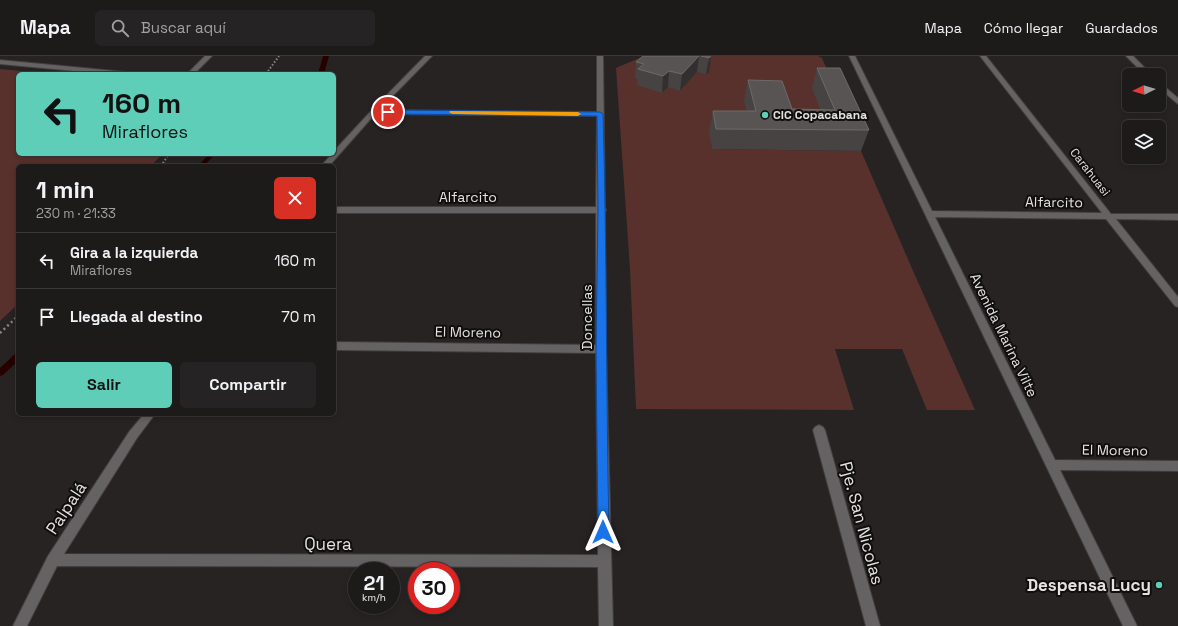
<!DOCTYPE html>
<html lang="es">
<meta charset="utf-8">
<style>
body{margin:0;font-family:"Space Grotesk",sans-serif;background:#252323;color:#f1f3f6;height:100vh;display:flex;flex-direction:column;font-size:15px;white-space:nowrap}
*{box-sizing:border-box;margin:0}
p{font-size:13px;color:#a0a1a2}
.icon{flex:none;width:22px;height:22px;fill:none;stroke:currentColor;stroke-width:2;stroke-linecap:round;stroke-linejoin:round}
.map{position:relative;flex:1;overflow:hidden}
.side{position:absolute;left:16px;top:108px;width:320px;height:252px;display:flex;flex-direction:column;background:#1d1a1a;border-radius:6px;box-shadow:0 2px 6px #0003,0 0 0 1px #3b3839}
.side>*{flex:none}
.hud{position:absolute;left:16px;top:16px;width:320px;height:84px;border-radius:6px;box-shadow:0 2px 6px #0003,0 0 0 1px #3b3839;background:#5eceb8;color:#111;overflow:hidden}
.needle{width:26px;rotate:265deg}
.controls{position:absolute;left:1122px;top:12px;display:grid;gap:8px}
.controls a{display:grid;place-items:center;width:44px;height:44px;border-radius:6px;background:#1d1a1a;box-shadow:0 2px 6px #0003,0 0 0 1px #3b3839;font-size:20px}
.speed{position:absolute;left:348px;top:506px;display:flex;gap:8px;font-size:20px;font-weight:700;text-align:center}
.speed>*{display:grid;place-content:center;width:52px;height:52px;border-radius:50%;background:#1d1a1a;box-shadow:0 2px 6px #0003,0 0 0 1px #3b3839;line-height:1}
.speed small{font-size:10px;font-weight:400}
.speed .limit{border:6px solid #d22;background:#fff;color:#111}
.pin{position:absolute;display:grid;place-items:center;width:34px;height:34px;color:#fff;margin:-17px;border:2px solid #fff;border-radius:50%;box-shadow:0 1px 4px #0007}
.me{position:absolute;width:44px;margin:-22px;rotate:0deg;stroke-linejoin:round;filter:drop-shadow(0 0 3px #0008)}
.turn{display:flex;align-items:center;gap:14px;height:84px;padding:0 20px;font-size:18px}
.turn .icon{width:52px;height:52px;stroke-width:2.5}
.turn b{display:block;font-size:28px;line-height:34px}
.round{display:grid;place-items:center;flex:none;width:42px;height:42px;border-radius:6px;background:#252323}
.overview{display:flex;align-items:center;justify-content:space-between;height:68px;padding:0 20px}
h1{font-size:24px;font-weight:600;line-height:30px}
.button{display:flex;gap:8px;margin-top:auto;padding:8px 20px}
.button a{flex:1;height:46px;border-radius:6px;background:#5eceb8;color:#111;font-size:16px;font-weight:600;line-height:46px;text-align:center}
.button a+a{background:#252323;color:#f1f3f6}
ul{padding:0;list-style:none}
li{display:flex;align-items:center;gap:12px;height:56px;padding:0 20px;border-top:1px solid #3b3839}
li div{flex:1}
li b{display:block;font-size:15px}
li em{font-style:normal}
header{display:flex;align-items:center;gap:24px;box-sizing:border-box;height:56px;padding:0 20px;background:#1d1a1a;border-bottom:1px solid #3b3839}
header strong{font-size:19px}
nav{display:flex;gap:22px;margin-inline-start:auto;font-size:14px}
.search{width:280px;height:36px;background:#252323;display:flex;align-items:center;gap:10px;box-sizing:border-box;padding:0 14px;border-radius:6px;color:#a0a1a2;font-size:15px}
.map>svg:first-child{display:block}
.green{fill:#58312c}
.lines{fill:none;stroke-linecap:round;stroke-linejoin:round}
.stream{fill:#260000;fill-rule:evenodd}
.minor-casing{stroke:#413e3d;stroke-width:2}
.path-far1{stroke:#898585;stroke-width:2;stroke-dasharray:1.5 2;stroke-linecap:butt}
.path{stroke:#898585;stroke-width:2.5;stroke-dasharray:2 3;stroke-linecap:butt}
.minor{fill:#646262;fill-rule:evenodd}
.wall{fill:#474342}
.shaded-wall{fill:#332f2e}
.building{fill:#585453;stroke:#6e6a69}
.route{fill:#1a73e8;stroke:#114b97}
.slow{fill:#f59e0b}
.poi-dot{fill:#5eceb8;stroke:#0f0d0d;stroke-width:1.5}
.labels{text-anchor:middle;stroke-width:4;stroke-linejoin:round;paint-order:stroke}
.far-poi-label{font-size:12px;font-weight:bold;fill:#e4e1e1;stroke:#0f0d0d;text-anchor:start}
.far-street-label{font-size:12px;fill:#e4e1e1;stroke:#0f0d0d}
.street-label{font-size:14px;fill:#e4e1e1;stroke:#0f0d0d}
.near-street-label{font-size:17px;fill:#e4e1e1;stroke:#0f0d0d}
.near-poi-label{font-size:17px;font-weight:bold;fill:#e4e1e1;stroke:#0f0d0d;text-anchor:end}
</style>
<header>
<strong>Mapa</strong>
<div class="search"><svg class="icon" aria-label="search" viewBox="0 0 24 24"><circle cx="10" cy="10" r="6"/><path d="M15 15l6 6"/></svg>Buscar aquí</div>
<nav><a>Mapa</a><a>Cómo llegar</a><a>Guardados</a></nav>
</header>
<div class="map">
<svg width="1178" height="570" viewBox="0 0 1178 570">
<rect width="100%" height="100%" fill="#272322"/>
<g class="green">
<polygon points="644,0 818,0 822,2 835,32 828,74 710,76 712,93 861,95 914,217 975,354 927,354 902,293 835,293 854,354 636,353 630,213 616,12"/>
<polygon points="0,13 53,18 18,18 18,98 162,98 151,110 18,110 18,248 0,265"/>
</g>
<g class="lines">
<g class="stream">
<polygon points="323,0 329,0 324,18 318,18"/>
<polygon points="209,98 215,98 204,110 198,110"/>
<polygon points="18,297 18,305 3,319 0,320 0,312 15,298"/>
</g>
<defs>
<g id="minor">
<polygon points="205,0 212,0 194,18 187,18"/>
<polygon points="425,0 432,0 379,54 597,56 597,0 603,0 605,152 606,154 605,156 606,293 613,570 599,570 598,511 57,510 27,570 13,570 48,500 129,376 144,358 155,358 137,382 64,498 598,499 596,297 334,294 334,286 596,289 596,157 334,157 334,151 596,151 597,60 375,58 329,110 321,110 332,98 334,98 334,95 371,55"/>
<polygon points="849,0 855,0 932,155 1102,157 980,0 986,0 1111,158 1178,158 1178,164 1116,163 1178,241 1178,251 1175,250 1106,163 935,161 1055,404 1178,405 1178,415 1060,414 1137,570 1123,570"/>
<polygon points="1126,0 1133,0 1152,19 1145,19"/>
<polygon points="0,4 126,16 129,18 106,18 0,8"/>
<polygon points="1159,26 1178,42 1178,48 1159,32"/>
<polygon points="819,369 823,371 825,374 880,570 866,570 813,374 815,371"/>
</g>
</defs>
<use href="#minor" class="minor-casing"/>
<g class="path-far1">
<polyline points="266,18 279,0"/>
<polyline points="161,110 169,98"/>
</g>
<polyline class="path" points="0,277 18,260"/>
<use href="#minor" class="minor"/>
</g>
<g class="wall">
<polygon points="643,0 711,0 709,17 706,18 697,16 680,35 668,31 662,37 637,29 638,23 635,22 636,6"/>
<polygon points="817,12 869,74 861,95 712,93 709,76 713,55 747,55 744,45 748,24 792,53 820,53 812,32"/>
</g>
<g class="shaded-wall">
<polygon points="699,0 697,16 680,35 682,18"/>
<polygon points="711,0 709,17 706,18 709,2"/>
<polygon points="669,15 668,31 662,37 663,20"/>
</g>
<g class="building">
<polygon points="643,0 699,0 682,18 669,15 663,20 638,13 644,8 636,6"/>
<polygon points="701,0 711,0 709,2"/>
<polygon points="817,12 840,12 869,74 716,73 713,55 756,55 748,24 782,25 792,53 835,54"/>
</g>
<path class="route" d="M385,54L600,56L603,58C607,197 606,336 609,476L607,479L603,481L599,479L598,476L596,293L598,154L597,60L388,58L385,56Z"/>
<polygon class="slow" points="450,55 578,56 581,58 578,60 452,58 449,56"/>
<g class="poi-dot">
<circle cx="765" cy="59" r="4"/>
<circle cx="1159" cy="529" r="4"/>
</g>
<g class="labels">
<g class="far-poi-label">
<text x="773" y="63">CIC Copacabana</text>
</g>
<g class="far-street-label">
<text transform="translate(1090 116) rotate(52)" y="4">Carahuasi</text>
</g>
<g class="street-label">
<text x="468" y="146">Alfarcito</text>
<text transform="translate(1054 146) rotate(1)" y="5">Alfarcito</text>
<text transform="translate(587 261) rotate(-90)" y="5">Doncellas</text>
<text transform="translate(468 276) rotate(1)" y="5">El Moreno</text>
<text transform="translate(1004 279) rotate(64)" y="5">Avenida Marina Vilte</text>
<text transform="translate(1115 394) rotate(1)" y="5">El Moreno</text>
</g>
<g class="near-street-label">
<text transform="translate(66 452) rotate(-57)" y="6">Palpalá</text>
<text transform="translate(862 467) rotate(75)" y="6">Pje. San Nicolas</text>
<text x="328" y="494">Quera</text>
</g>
<g class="near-poi-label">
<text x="1151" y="535">Despensa Lucy</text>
</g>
</g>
</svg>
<div class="controls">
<a><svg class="needle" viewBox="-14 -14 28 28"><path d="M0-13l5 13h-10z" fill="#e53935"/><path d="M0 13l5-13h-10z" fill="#a0a1a2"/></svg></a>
<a><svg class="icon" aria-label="layers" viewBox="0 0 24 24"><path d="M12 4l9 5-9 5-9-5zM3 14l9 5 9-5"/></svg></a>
</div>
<div class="speed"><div>21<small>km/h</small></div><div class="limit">30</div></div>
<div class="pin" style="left:388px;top:56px;background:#d93025"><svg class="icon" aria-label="arrive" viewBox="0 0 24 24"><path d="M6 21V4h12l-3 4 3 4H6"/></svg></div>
<svg class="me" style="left:603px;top:476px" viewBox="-20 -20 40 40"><path d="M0-17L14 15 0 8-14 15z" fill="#1a73e8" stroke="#fff" stroke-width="4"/></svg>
<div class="hud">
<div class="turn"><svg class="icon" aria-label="left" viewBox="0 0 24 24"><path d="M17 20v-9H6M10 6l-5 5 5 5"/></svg><div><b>160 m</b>Miraflores</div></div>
</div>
<section class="side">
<div class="overview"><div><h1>1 min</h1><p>230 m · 21:33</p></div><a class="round" style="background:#d93025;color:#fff"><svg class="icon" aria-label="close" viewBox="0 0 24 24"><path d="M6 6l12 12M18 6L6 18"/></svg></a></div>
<ul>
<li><svg class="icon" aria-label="left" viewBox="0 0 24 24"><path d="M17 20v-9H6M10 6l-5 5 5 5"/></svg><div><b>Gira a la izquierda</b><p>Miraflores</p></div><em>160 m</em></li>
<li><svg class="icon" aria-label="arrive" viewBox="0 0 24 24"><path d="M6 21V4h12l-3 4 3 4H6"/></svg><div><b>Llegada al destino</b></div><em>70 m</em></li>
</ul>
<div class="button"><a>Salir</a><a>Compartir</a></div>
</section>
</div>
